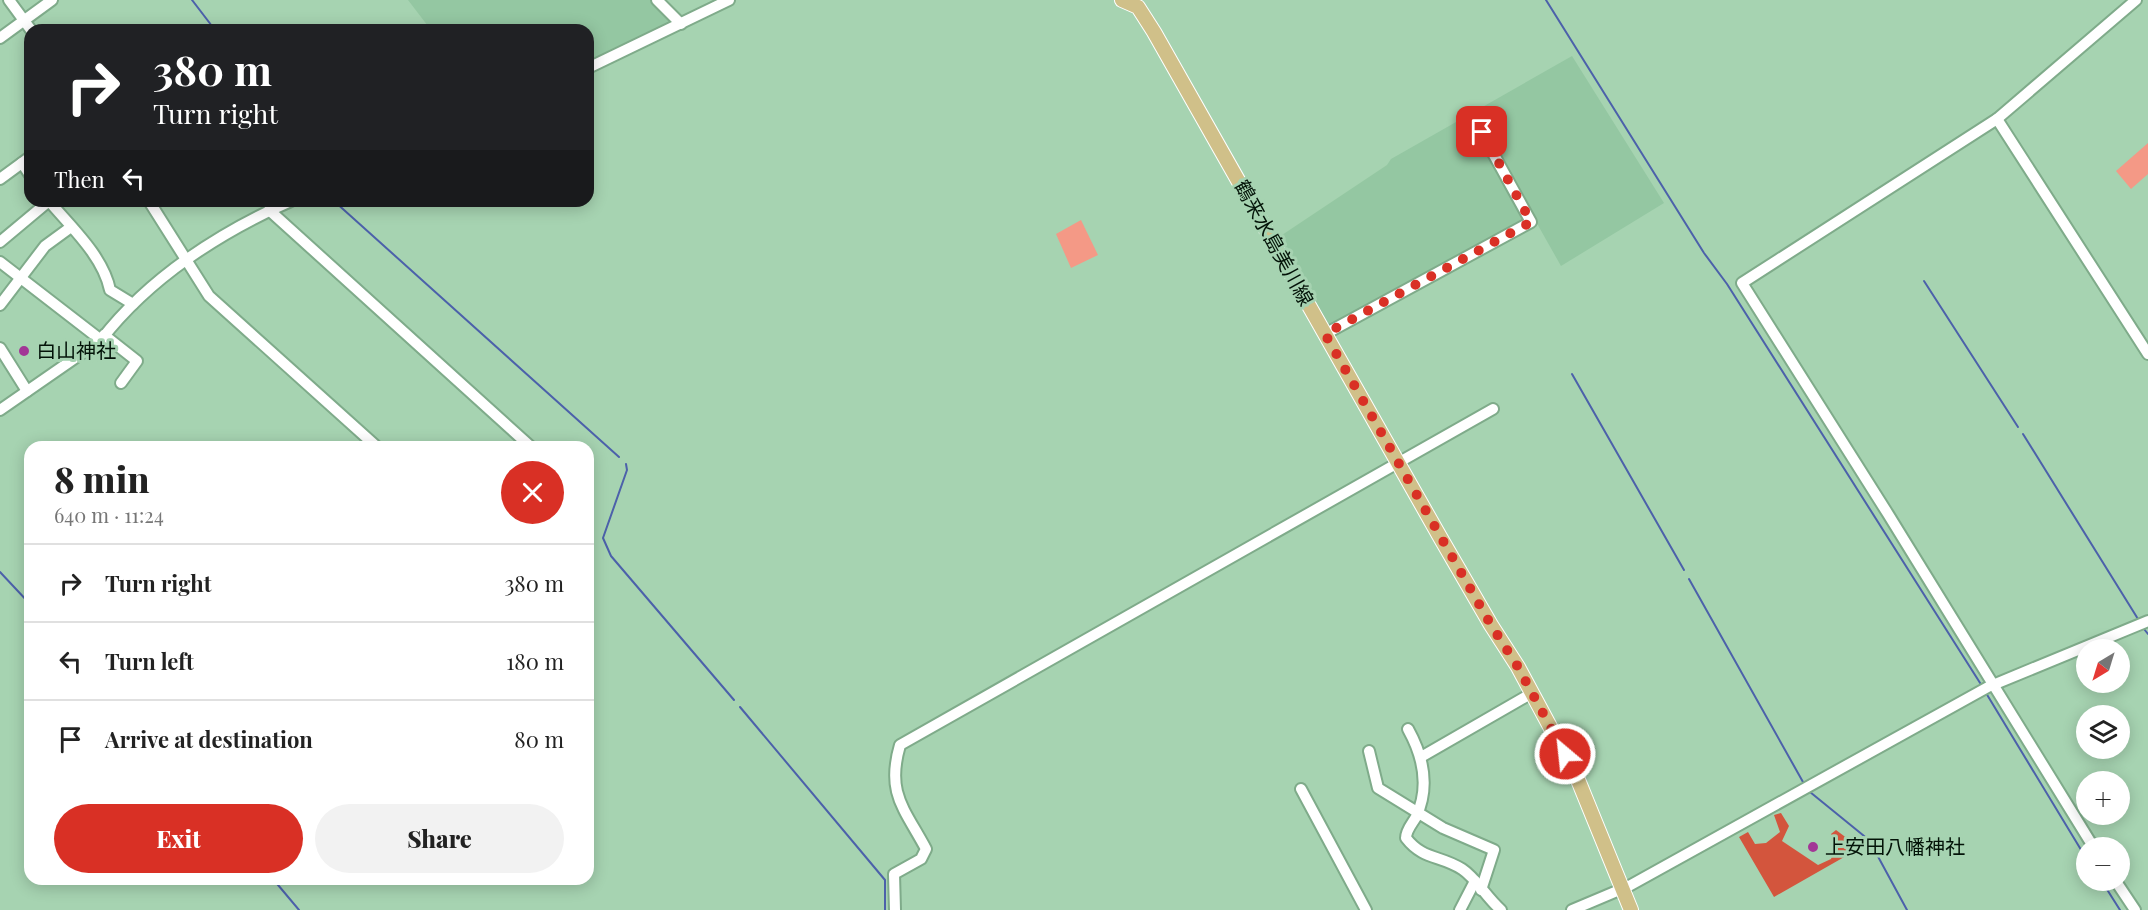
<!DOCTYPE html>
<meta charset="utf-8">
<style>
body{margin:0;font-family:"Playfair Display","Noto Sans JP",serif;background:#f2f2f2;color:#222;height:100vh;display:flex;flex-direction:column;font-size:22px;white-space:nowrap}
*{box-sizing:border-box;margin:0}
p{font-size:20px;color:#767676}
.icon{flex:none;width:33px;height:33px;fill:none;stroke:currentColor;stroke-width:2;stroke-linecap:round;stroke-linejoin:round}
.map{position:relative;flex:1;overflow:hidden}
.side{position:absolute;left:24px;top:441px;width:570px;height:444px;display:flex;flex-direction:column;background:#fff;border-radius:18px;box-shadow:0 3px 15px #0003}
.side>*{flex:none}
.banner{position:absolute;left:24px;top:24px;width:570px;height:183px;border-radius:18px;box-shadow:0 3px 15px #0003;background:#202124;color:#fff;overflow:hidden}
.needle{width:39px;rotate:218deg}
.fabs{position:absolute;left:2076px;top:639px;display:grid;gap:12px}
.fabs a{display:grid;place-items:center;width:54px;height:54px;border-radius:50%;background:#fff;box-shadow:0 3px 15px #0003;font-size:30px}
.pin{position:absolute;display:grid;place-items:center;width:51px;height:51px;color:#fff;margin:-26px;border-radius:12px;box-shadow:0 3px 9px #0006}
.me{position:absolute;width:66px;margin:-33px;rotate:332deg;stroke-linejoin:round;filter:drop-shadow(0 0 4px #0008)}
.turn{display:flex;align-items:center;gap:21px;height:126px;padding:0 30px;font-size:27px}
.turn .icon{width:78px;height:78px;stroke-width:2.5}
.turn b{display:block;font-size:42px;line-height:51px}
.then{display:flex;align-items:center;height:57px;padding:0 30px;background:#0003;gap:12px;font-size:22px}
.round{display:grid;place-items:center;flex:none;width:63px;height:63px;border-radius:32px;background:#f2f2f2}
.head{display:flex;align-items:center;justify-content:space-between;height:102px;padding:0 30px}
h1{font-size:36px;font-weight:800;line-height:45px}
.primary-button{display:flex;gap:12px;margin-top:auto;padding:12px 30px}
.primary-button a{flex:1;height:69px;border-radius:36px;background:#d93025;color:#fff;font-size:24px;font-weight:800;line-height:69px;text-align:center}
.primary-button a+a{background:#f2f2f2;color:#222}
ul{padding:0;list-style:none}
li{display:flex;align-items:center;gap:18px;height:78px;padding:0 30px;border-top:2px solid #e0e0e0}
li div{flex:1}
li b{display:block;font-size:22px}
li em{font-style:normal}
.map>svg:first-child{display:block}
.built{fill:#94c7a2}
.green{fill:#f49986}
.forest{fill:#d3553d}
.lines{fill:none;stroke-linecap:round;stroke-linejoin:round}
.stream{stroke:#4c61aa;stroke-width:2}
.minor-casing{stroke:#7fab8a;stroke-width:14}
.major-casing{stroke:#fff;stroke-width:16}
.minor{stroke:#fff;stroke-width:10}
.major{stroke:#d0c089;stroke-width:14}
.route{stroke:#d93025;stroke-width:10;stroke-dasharray:0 18}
.poi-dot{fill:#a23696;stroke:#a6d3b1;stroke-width:2}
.labels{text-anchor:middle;stroke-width:6;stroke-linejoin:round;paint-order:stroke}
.street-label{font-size:20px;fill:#031308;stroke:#a6d3b1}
.poi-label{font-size:20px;fill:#031308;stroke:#a6d3b1;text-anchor:start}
</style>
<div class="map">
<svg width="2148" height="910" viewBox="0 0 2148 910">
<rect width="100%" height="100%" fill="#a6d3b1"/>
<g class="built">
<polygon points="408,0 652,0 674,21 588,61 588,30 431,30"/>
<polygon points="1572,56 1664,203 1561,266 1535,220 1329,330 1279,237 1387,165 1391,159"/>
</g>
<g class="green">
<polygon points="2148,143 2148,174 2131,189 2116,171"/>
<polygon points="1081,220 1098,255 1071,268 1056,234"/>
</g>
<polygon class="forest" points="1781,813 1789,826 1782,841 1818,865 1831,859 1837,843 1831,834 1836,830 1860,848 1774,897 1739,837 1748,832 1755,844 1766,843 1780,832 1774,815"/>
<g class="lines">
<g class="stream">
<polyline points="192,0 215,30"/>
<polyline points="1546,0 1704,253 1727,284 1982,686"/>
<polyline points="334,201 619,457"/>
<polyline points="1924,281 2018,427"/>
<polyline points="1572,374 1684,570"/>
<polyline points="2023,434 2138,619"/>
<polyline points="626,464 627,470 603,538 611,556 734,700"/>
<polyline points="0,572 30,604"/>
<polyline points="1689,579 1803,782"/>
<polyline points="2144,629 2148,634"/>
<polyline points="1986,693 2086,858"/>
<polyline points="740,707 885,880 885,910"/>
<polyline points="1810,792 1869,840 1907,910"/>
<polyline points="273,879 299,910"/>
<polyline points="2101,880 2120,910"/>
</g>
<defs>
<g id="minor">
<polyline points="9,0 31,30"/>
<polyline points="657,0 681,24"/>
<polyline points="0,38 52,0"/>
<polyline points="588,68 729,0"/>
<polyline points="1997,119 2148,354"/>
<polyline points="22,163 30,175"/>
<polyline points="0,179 30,157"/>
<path d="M49,201C71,227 103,256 110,290L133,304"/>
<polyline points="149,201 209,296 377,447"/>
<polyline points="269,210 531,447"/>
<polyline points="0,242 49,201"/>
<path d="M0,262L101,340C149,278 220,232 291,201"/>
<polyline points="0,305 45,246 71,227"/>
<polyline points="1325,334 1531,222 1472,115"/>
<polyline points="104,335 137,361 121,383"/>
<polyline points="0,348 27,391"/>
<polyline points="0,410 101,340"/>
<path d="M1408,729C1423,756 1430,787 1416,817C1412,824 1406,830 1406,838C1423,860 1440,855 1462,869C1476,878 1487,898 1501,910"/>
<polyline points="1369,751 1378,788 1443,828 1494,850 1481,890"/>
<polyline points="1421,757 1532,693"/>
<polyline points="1301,789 1366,910"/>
<polyline points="2094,848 1888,514 1742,283 1997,119 2136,0"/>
<polyline points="2115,880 2135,910"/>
<path d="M895,910L894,874L921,859L926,849C904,808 886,793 900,745L1493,409"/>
<polyline points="1460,910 1475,881"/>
<polyline points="1572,910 1629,886 1988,687 2148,621"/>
</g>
<polyline id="major" points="1122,0 1138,7 1154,32 1440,537 1491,625 1518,667 1576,775 1631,910"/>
</defs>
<use href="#minor" class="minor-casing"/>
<use href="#major" class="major-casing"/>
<use href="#minor" class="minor"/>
<use href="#major" class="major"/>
</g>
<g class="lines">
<polyline class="route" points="1482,132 1531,222 1325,334 1491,625 1518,667 1565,754"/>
</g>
<g class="poi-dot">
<circle cx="24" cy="351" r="6"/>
<circle cx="1813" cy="847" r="6"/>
</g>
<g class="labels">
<g class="street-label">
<text transform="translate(1274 243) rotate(61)" y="7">鶴来水島美川線</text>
</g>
<g class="poi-label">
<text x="36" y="358">白山神社</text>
<text x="1825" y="854">上安田八幡神社</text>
</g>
</g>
</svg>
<div class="fabs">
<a><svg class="needle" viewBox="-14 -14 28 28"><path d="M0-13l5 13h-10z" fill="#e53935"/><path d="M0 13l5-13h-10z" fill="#767676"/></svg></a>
<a><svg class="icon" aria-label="layers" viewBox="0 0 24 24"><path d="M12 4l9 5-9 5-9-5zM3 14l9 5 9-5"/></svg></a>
<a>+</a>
<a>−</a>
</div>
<div class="pin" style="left:1482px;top:132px;background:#d93025"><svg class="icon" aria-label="arrive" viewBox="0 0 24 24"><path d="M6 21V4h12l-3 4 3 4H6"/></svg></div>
<svg class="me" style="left:1565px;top:754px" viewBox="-20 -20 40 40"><circle r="17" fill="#d93025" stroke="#fff" stroke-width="3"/><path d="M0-11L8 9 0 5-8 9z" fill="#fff"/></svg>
<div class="banner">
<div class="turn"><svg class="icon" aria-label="right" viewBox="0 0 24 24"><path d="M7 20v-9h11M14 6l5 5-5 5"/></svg><div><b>380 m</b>Turn right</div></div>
<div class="then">Then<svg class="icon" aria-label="left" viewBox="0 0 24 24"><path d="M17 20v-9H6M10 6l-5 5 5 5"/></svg></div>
</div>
<section class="side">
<div class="head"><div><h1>8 min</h1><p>640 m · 11:24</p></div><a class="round" style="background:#d93025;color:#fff"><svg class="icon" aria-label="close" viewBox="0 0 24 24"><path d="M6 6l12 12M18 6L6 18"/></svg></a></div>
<ul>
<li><svg class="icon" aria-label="right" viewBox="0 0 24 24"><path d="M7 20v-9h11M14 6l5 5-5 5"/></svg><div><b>Turn right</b></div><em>380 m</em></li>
<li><svg class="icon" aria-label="left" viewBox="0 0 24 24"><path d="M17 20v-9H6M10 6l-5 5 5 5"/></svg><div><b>Turn left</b></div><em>180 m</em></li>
<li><svg class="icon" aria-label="arrive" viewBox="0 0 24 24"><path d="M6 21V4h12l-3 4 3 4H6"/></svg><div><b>Arrive at destination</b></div><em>80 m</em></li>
</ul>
<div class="primary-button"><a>Exit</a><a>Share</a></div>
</section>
</div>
